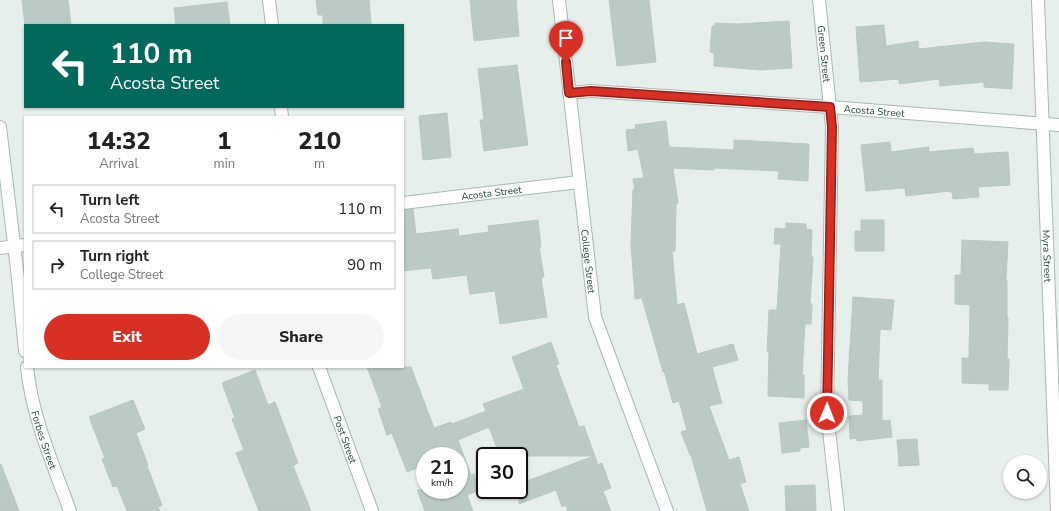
<!DOCTYPE html>
<style>
body{margin:0;font-family:"Nunito Sans",sans-serif;background:#f6f6f6;color:#222;height:100vh;display:flex;flex-direction:column;font-size:15px;white-space:nowrap}
*{box-sizing:border-box;margin:0}
p{font-size:13px;color:#767676}
.icon{flex:none;width:22px;height:22px;fill:none;stroke:currentColor;stroke-width:2;stroke-linecap:round;stroke-linejoin:round}
.map{position:relative;flex:1;overflow:hidden}
.details{position:absolute;left:24px;top:116px;width:380px;height:252px;display:flex;flex-direction:column;background:#fff;border-radius:0px;box-shadow:0 1px 3px #0004}
.details>*{flex:none}
.hud{position:absolute;left:24px;top:24px;width:380px;height:84px;border-radius:0px;box-shadow:0 1px 3px #0004;background:#00695c;color:#fff;overflow:hidden}
.tools{position:absolute;left:1003px;top:455px;display:grid;gap:8px}
.tools a{display:grid;place-items:center;width:44px;height:44px;border-radius:50%;background:#fff;box-shadow:0 1px 3px #0004;font-size:20px}
.speed{position:absolute;left:416px;top:447px;display:flex;gap:8px;font-size:20px;font-weight:700;text-align:center}
.speed>*{display:grid;place-content:center;width:52px;height:52px;border-radius:50%;background:#fff;box-shadow:0 1px 3px #0004;line-height:1}
.speed small{font-size:10px;font-weight:400}
.speed .limit{border:2px solid #111;border-radius:6px;background:#fff;color:#111}
.pin{position:absolute;display:grid;place-items:center;width:34px;height:34px;color:#fff;margin:-41px -17px;border-radius:50% 50% 50% 0;rotate:-45deg;box-shadow:0 0 4px #0007}
.pin .icon{rotate:45deg}
.me{position:absolute;width:44px;margin:-22px;rotate:1deg;stroke-linejoin:round;filter:drop-shadow(0 0 3px #0008)}
.turn{display:flex;align-items:center;gap:14px;height:84px;padding:0 20px;font-size:18px}
.turn .icon{width:52px;height:52px;stroke-width:2.5}
.turn b{display:block;font-size:28px;line-height:34px}
.eta{display:flex;justify-content:space-evenly;align-items:center;height:68px;text-align:center}
.eta b{font-size:24px;font-weight:800;line-height:28px}
.primary-button{display:flex;gap:8px;margin-top:auto;padding:8px 20px}
.primary-button a{flex:1;height:46px;border-radius:24px;background:#d93025;color:#fff;font-size:16px;font-weight:800;line-height:46px;text-align:center}
.primary-button a+a{background:#f6f6f6;color:#222}
ul{padding:0;list-style:none}
li{display:flex;align-items:center;gap:12px;height:50px;margin:0 8px 6px;padding:0 12px;border:2px solid #e0e0e0;border-radius:0px}
li div{flex:1}
li b{display:block;font-size:15px}
li em{font-style:normal}
.map>svg:first-child{display:block}
.building{fill:#bbcac4;stroke:#b8c9c2}
.lines{fill:none;stroke-linecap:round;stroke-linejoin:round}
.minor-casing{stroke:#a8b8b2;stroke-width:14}
.minor{stroke:#fff;stroke-width:12}
.route-casing{stroke:#8d1f18;stroke-width:10}
.route{stroke:#d93025;stroke-width:7}
.labels{text-anchor:middle;stroke-width:3;stroke-linejoin:round;paint-order:stroke}
.street-label{font-size:10px;fill:#24423a;stroke:#f7fbf9}
</style>
<div class="map">
<svg width="1059" height="511" viewBox="0 0 1059 511">
<rect width="100%" height="100%" fill="#e6efeb"/>
<g class="building">
<polygon points="22,0 68,0 71,25 25,25"/>
<polygon points="316,0 369,0 371,25 323,25 323,15 318,15"/>
<polygon points="470,0 516,0 519,36 474,41"/>
<polygon points="609,0 649,0 656,62 617,66"/>
<polygon points="227,2 230,25 176,25 174,8"/>
<polygon points="789,21 792,68 760,70 714,66 714,53 710,52 712,26 715,26 715,23 738,24"/>
<polygon points="884,25 886,46 918,41 919,49 984,42 1014,44 1012,89 984,87 984,82 940,86 939,79 899,84 899,79 860,82 856,27"/>
<polygon points="517,65 528,145 484,151 480,120 484,120 478,69"/>
<polygon points="447,113 451,157 423,160 419,116"/>
<polygon points="666,121 669,147 734,150 734,140 809,144 808,181 778,179 779,171 714,168 714,170 673,168 678,203 676,204 675,251 672,251 677,305 684,303 697,354 733,344 738,360 712,367 722,403 709,406 729,460 739,457 746,482 740,484 749,511 707,511 691,455 690,455 681,432 687,430 679,401 673,403 664,371 663,372 642,298 635,299 631,243 633,189 635,189 633,179 644,178 638,149 628,151 626,130 636,129 635,125"/>
<polygon points="890,142 891,152 929,147 929,152 973,148 974,154 1008,152 1010,185 978,187 979,197 953,199 952,192 949,192 949,191 906,196 905,188 866,191 861,145"/>
<polygon points="413,209 416,234 458,229 459,236 489,232 488,226 538,220 541,247 539,247 544,277 541,277 547,317 500,324 495,291 470,294 467,275 433,279 431,268 403,271 403,210"/>
<polygon points="861,220 884,220 884,251 855,251 855,231 861,231"/>
<polygon points="786,223 806,224 806,229 812,230 811,257 813,257 810,303 812,304 811,324 805,324 802,375 804,375 804,398 768,396 769,351 767,352 769,310 777,310 781,244 774,244 775,228 786,229"/>
<polygon points="962,240 1008,242 1006,280 1007,281 1007,318 1008,318 1007,359 1009,359 1008,390 989,390 989,384 962,383 962,358 969,358 970,305 955,304 955,275 961,275"/>
<polygon points="853,297 894,300 891,330 880,329 878,380 882,380 882,421 890,420 892,437 857,441 857,438 850,439 849,416 863,415 863,401 849,400 848,380"/>
<polygon points="551,342 559,364 556,365 579,427 584,426 598,465 602,463 611,488 603,491 611,511 568,511 566,505 562,507 556,490 519,504 519,484 594,456 500,456 489,427 458,440 471,475 474,474 479,490 467,495 473,511 425,511 417,490 459,490 459,456 425,456 425,465 407,472 392,433 387,435 378,409 382,407 367,367 411,367 434,428 451,422 452,424 486,411 483,404 524,389 512,357"/>
<polygon points="255,370 268,405 275,402 298,463 293,466 311,511 259,511 236,453 244,450 232,419 235,418 222,383"/>
<polygon points="133,400 145,429 136,433 148,465 147,466 162,505 158,507 160,511 127,511 117,486 113,487 102,459 105,458 89,417"/>
<polygon points="806,420 809,447 800,448 800,451 782,453 779,423"/>
<polygon points="917,439 919,465 899,466 897,440"/>
<polygon points="0,464 1,464 19,511 0,511"/>
<polygon points="815,485 816,511 786,511 785,486"/>
</g>
<g class="lines">
<defs>
<g id="minor">
<polyline points="269,0 272,25"/>
<path id="s1" d="M559,0L595,317L667,511"/>
<path id="s2" d="M819,0L832,127L827,413L838,511"/>
<path id="s3" d="M1038,0L1057,511"/>
<path id="s4" d="M569,93L591,91L830,107L1059,125"/>
<polyline points="281,107 282,117"/>
<polyline points="0,127 17,269 25,351"/>
<path id="s5" d="M403,203L579,182"/>
<polyline points="0,248 25,245"/>
<path id="s6" d="M27,367C32,417 53,464 70,511"/>
<path id="s7" d="M319,367L372,511"/>
</g>
</defs>
<use href="#minor" class="minor-casing"/>
<use href="#minor" class="minor"/>
</g>
<g class="lines">
<defs>
<polyline id="route" points="566,62 569,93 591,91 830,107 832,127 827,413"/>
</defs>
<use href="#route" class="route-casing"/>
<use href="#route" class="route"/>
</g>
<g class="labels">
<g class="street-label">
<text dy="4" stroke="none"><textPath href="#s2" startOffset="54">Green Street</textPath></text>
<text dy="4" stroke="none"><textPath href="#s4" startOffset="306">Acosta Street</textPath></text>
<text dy="4" stroke="none"><textPath href="#s5" startOffset="89">Acosta Street</textPath></text>
<text dy="4" stroke="none"><textPath href="#s3" startOffset="256">Myra Street</textPath></text>
<text dy="4" stroke="none"><textPath href="#s1" startOffset="263">College Street</textPath></text>
<text dy="4" stroke="none"><textPath href="#s7" startOffset="77">Post Street</textPath></text>
<text dy="4" stroke="none"><textPath href="#s6" startOffset="75">Forbes Street</textPath></text>
</g>
</g>
</svg>
<div class="tools">
<a><svg class="icon" aria-label="search" viewBox="0 0 24 24"><circle cx="10" cy="10" r="6"/><path d="M15 15l6 6"/></svg></a>
</div>
<div class="speed"><div>21<small>km/h</small></div><div class="limit">30</div></div>
<div class="pin" style="left:566px;top:62px;background:#d93025"><svg class="icon" aria-label="arrive" viewBox="0 0 24 24"><path d="M6 21V4h12l-3 4 3 4H6"/></svg></div>
<svg class="me" style="left:827px;top:413px" viewBox="-20 -20 40 40"><circle r="17" fill="#d93025" stroke="#fff" stroke-width="3"/><path d="M0-11L8 9 0 5-8 9z" fill="#fff"/></svg>
<div class="hud">
<div class="turn"><svg class="icon" aria-label="left" viewBox="0 0 24 24"><path d="M17 20v-9H6M10 6l-5 5 5 5"/></svg><div><b>110 m</b>Acosta Street</div></div>
</div>
<section class="details">
<div class="eta">
<div><b>14:32</b><p>Arrival</p></div>
<div><b>1</b><p>min</p></div>
<div><b>210</b><p>m</p></div>
</div>
<ul>
<li><svg class="icon" aria-label="left" viewBox="0 0 24 24"><path d="M17 20v-9H6M10 6l-5 5 5 5"/></svg><div><b>Turn left</b><p>Acosta Street</p></div><em>110 m</em></li>
<li><svg class="icon" aria-label="right" viewBox="0 0 24 24"><path d="M7 20v-9h11M14 6l5 5-5 5"/></svg><div><b>Turn right</b><p>College Street</p></div><em>90 m</em></li>
</ul>
<div class="primary-button"><a>Exit</a><a>Share</a></div>
</section>
</div>
